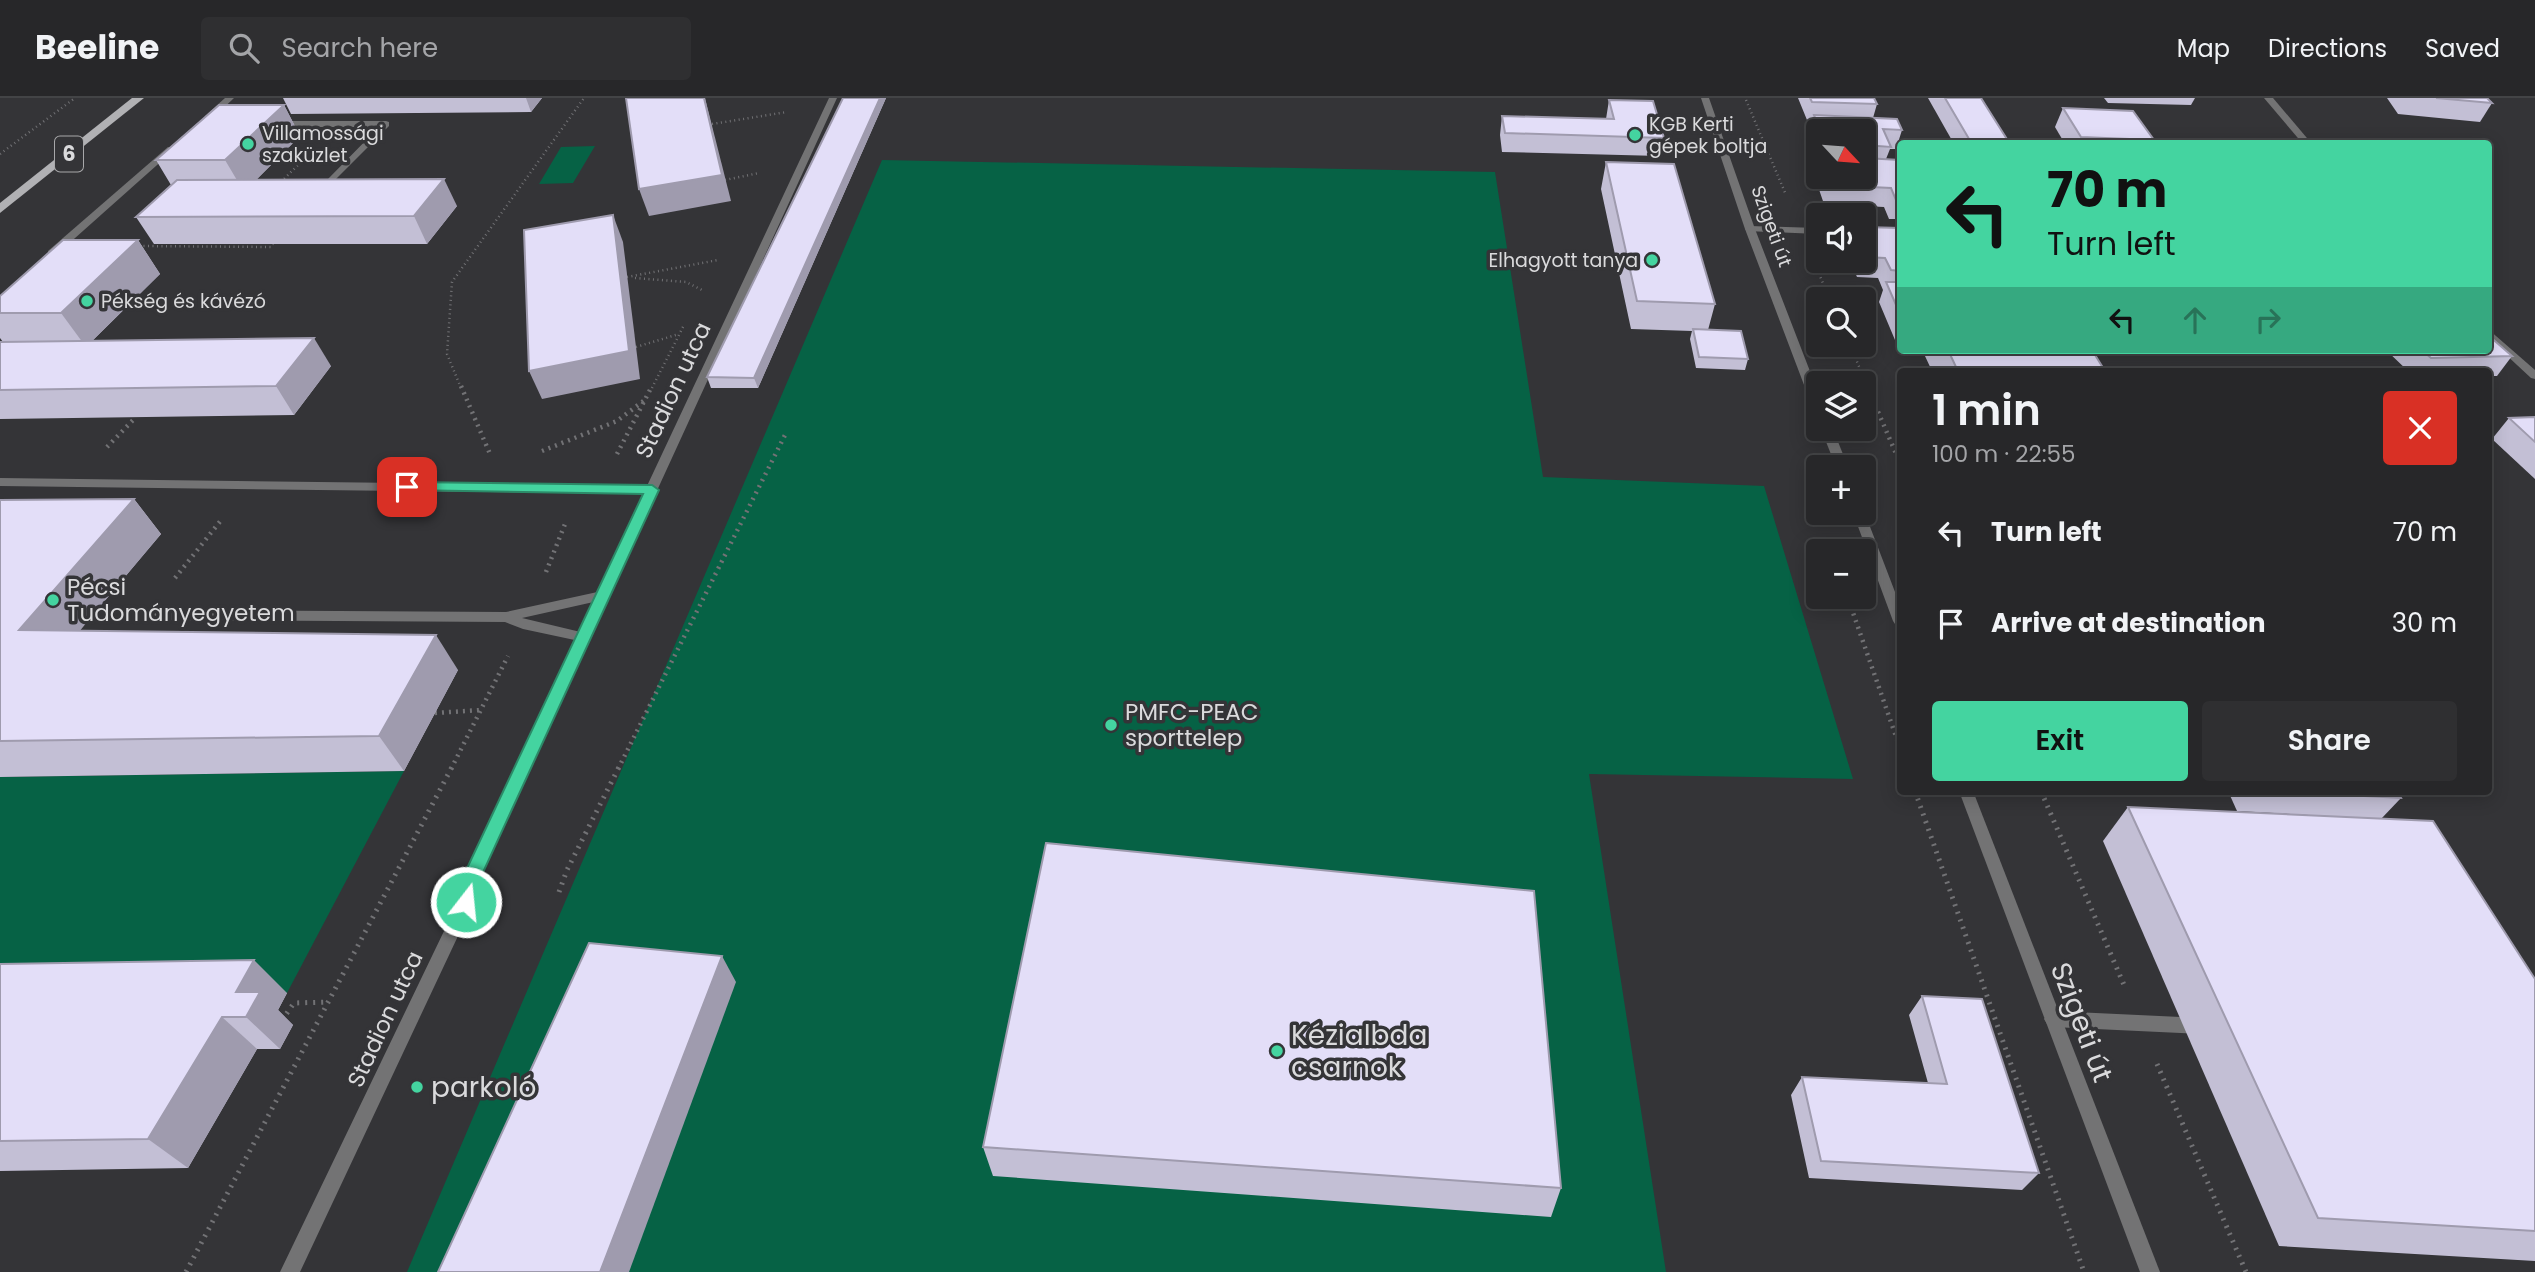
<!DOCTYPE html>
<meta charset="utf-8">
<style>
body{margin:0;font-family:Poppins,sans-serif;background:#2f2f31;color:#f1f3f6;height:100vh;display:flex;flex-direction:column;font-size:26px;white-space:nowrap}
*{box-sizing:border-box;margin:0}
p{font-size:23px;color:#a4a5a8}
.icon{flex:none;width:38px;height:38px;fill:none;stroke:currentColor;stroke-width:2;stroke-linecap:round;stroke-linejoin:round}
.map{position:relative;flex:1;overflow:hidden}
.sheet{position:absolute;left:1897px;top:270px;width:595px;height:427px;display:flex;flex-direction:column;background:#272729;border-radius:7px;box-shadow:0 4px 18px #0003,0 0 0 2px #434446}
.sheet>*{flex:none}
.banner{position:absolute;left:1897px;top:42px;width:595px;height:214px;border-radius:7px;box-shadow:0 4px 18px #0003,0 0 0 2px #434446;background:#44d4a0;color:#111;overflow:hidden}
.needle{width:46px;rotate:116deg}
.fabs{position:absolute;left:1806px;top:21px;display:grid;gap:14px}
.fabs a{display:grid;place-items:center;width:70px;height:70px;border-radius:7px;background:#272729;box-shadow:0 4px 18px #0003,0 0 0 2px #434446;font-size:35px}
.pin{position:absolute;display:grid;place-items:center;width:60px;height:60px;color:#fff;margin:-30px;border-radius:14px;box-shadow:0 4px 10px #0006}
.me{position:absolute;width:77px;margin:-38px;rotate:16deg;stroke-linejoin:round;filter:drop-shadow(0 0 5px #0008)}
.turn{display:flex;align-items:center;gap:24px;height:147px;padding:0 35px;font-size:32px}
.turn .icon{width:91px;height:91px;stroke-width:2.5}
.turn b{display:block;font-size:49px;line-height:60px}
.lanes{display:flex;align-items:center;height:66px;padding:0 35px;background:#0003;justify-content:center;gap:35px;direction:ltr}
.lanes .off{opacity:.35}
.round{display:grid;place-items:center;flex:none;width:74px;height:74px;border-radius:7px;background:#2f2f31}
.head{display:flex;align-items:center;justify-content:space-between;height:119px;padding:0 35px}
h1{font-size:42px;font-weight:600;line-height:52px}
.primary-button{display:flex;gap:14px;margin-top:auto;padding:14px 35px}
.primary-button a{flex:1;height:80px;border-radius:7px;background:#44d4a0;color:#111;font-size:28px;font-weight:600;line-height:80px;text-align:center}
.primary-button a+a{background:#2f2f31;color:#f1f3f6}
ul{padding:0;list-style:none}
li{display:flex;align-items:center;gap:21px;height:91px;padding:0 35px}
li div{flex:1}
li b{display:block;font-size:26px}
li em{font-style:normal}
header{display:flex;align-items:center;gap:42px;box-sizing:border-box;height:98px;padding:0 35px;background:#272729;border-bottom:2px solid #434446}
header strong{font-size:33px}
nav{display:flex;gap:38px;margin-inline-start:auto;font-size:24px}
.search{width:490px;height:63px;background:#2f2f31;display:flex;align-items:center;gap:18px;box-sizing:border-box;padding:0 24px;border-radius:7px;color:#a4a5a8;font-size:26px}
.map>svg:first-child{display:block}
.green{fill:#066245}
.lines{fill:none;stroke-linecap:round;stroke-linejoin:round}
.path-far2{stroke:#727275;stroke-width:2.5;stroke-dasharray:1 3.5;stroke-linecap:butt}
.path-far1{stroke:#727275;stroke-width:4.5;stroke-dasharray:2 5;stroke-linecap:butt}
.path{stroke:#727275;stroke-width:5;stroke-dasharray:2 6;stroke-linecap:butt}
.service{fill:#737374;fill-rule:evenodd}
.minor{fill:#737374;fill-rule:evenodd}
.tertiary{fill:#737374;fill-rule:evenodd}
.primary{fill:#b1b1b4;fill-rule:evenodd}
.wall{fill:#c3bfd5}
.shaded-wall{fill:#9f9bae}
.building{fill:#e3def8;stroke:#9f9bae;stroke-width:2}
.route{fill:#44d4a0;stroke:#2c8a68;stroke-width:2}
.poi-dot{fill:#44d4a0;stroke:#343437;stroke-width:2.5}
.labels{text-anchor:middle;stroke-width:7;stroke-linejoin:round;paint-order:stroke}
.far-poi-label{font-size:19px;fill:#dadadc;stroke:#343437;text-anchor:start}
.far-street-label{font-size:19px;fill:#dadadc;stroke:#343437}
.shield{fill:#343437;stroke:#a8a8aa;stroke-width:2}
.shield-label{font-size:21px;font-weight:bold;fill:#dadadc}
.street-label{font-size:23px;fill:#dadadc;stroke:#343437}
.poi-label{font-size:23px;fill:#dadadc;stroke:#343437;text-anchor:start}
.near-street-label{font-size:28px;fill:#dadadc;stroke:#343437}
.near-poi-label{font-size:28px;fill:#dadadc;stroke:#343437;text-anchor:start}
</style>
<header>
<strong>Beeline</strong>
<div class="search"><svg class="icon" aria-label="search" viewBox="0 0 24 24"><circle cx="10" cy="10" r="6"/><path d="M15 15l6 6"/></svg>Search here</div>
<nav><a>Map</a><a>Directions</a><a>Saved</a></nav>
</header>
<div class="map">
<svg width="2535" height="1174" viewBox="0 0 2535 1174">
<rect width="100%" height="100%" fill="#343437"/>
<g class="green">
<polygon points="595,48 573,85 539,86 561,49"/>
<polygon points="882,62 1495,74 1543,379 1764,388 1853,681 1589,676 1666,1174 407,1174"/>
<polygon points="404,673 287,895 0,900 0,679"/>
</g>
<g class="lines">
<g class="path-far2">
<polyline points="1746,2 1786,97"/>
<polyline points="712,26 787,14"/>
<polyline points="0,56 75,0"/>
<polyline points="725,82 759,75"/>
<polyline points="281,84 302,63"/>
<polyline points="139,148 271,149 273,146"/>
<polyline points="1815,167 1830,201"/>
<polyline points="627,179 718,162"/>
<polyline points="635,180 686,184 702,192"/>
<polyline points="1850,247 1868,290"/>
<polyline points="636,249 679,236"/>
<polyline points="461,290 447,256 452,184 584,0"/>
<polyline points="652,290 684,227"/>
</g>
<g class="path-far1">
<polyline points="461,288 490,356"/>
<polyline points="1867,288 1900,365"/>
<polyline points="107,349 136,319"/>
<polyline points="542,353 617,323 646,301"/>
<polyline points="617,356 652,288"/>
<polyline points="1807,385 1823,429"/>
<polyline points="546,474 565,426"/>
<polyline points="175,480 222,421"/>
<polyline points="1851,509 1900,650"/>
<polyline points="435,615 481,612"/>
<polyline points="451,671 508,558"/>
<polyline points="618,671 787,333"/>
</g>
<g class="path">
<polyline points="1915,693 2084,1174"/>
<polyline points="2041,693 2124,887"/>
<polyline points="559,794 567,772 619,669"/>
<polyline points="282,922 294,905 328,904"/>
<polyline points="2157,966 2246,1174"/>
<polyline points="186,1174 452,669"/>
</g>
<g class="service">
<polygon points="386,23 389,24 389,28 331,86 328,85 328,81 379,29 276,29 272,26 276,23"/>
<polygon points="602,493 609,498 607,501 522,520 589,536 591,539 584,544 523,531 505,524 147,522 140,517 147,512 506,514"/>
<polygon points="2053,913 2202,920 2208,923 2211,928 2208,933 2202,936 2053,929 2047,926 2044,921 2047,916"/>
</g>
<g class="minor">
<polygon points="225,0 234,0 211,22 205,22 205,18"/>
<polygon points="829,0 837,0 478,783 474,804 300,1174 280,1174 458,804 462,783 643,396 0,388 0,380 647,388"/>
<polygon points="2264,0 2273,0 2312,46 2303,46"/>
<polygon points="168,49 175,51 56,157 48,157 48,153"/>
<polygon points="1750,128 1818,130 1818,136 1747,133 1745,131"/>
<polygon points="2488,231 2535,272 2535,281 2531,280 2488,240"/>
</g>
<g class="tertiary">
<polygon points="1701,0 1709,0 1755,131 1818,294 1818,311 1812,308 1745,131"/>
<polygon points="1821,331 1833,331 1848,369 1836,369"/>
<polygon points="1864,413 1900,507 1900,528 1895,526 1893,523 1853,415 1864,415"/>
<polygon points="1959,693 1973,693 2160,1174 2140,1174"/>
</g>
<polygon class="primary" points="132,0 144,0 0,115 0,105"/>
</g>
<g class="wall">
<polygon points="283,0 542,0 531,14 291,16"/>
<polygon points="843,0 886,0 758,290 711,290 707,279"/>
<polygon points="1798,0 1874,0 1877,6 1873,20 1902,32 1896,51 1890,51 1886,61 1900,62 1900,121 1889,121 1884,109 1824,106 1814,77 1818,64 1818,79 1864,79 1864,33 1818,33 1818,63 1808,36 1812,22 1807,22"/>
<polygon points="1928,0 1981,0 2010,46 1954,46"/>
<polygon points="2104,0 2195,0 2191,7 2108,5"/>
<polygon points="2387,0 2487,0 2492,5 2480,24 2398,16"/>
<polygon points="1609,2 1664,40 1660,58 1502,54 1500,37 1502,18 1606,21"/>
<polygon points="284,7 300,38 256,82 457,108 427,146 154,146 136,119 171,87 156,62"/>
<polygon points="2063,10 2154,42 2153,46 2065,46 2055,29"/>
<polygon points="1606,64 1715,206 1708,232 1748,261 1745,272 1696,270 1690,241 1692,233 1631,231 1601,91"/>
<polygon points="1864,129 1900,130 1900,242 1895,242 1879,204 1883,192 1878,180 1857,179 1850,163 1864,163"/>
<polygon points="138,142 160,176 92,243 331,268 294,317 0,321 0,244 3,244 0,240 0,198"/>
<polygon points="1928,252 2092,252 2105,273 1932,273 1925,258"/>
<polygon points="2386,252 2488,252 2512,258 2497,278 2488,278 2488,273 2408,273"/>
<polygon points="2535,319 2535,381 2492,341 2509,320"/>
<polygon points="134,401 161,436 80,532 458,572 404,673 0,679 0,402"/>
<polygon points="2228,693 2397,693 2401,700 2381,721 2237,713"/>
<polygon points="2128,709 2535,881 2535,1163 2279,1148 2103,743"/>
<polygon points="0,866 287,895 278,912 293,927 280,951 257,951 188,1070 0,1073"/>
<polygon points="1922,898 2039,1075 2022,1092 1809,1080 1791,997 1802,979 1928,985 1909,917"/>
<polygon points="983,1049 1561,1090 1551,1119 993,1078"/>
</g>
<g class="shaded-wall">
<polygon points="526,0 542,0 531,14"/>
<polygon points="704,0 705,0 731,103 649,118 639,91"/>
<polygon points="880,0 886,0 758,290 754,280"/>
<polygon points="284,7 300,38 244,94 225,62"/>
<polygon points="444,81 457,108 427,146 414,118"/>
<polygon points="613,117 623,144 640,281 542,301 529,273"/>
<polygon points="138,142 160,176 86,249 61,215"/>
<polygon points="314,240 331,268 294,317 276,288"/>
<polygon points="134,401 161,436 51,567 19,532"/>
<polygon points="436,537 458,572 404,673 379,638"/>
<polygon points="722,858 736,884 629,1174 600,1174"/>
<polygon points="254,862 287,895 278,912 293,927 280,951 246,919 236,894"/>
<polygon points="222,919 257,951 188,1070 148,1041"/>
</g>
<g class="building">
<polygon points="626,0 704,0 722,77 639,91"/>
<polygon points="843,0 880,0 754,280 707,279"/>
<polygon points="1810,0 1874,0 1877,6 1812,4"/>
<polygon points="1945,0 1981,0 2010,46 1972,46"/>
<polygon points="2436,0 2487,0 2492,5"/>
<polygon points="1609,2 1653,3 1664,40 1505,35 1502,18 1614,21"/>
<polygon points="219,7 284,7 225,62 156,62"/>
<polygon points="2063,10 2133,13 2154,42 2081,39"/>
<polygon points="1814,17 1897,21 1902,32 1883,31 1891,49 1864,47 1864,33 1820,33"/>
<polygon points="1864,60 1900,62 1900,102 1896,102 1891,90 1830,87 1827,79 1864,79"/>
<polygon points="1606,64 1674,66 1715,206 1637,203"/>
<polygon points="444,81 414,118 136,119 177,82"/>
<polygon points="613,117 629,253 529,273 524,132"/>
<polygon points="1864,129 1900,130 1900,173 1891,172 1885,160 1864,159"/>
<polygon points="63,142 138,142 61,215 0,215 0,198"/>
<polygon points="1886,184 1900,184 1900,216"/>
<polygon points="1693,231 1741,233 1748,261 1699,259"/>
<polygon points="2488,237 2512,258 2431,260 2422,252 2488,252"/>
<polygon points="314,240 276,288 0,292 0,244"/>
<polygon points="1948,252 2092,252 2105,273 2003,273 2002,270 1956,269"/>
<polygon points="2535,319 2535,344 2509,320"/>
<polygon points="134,401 19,532 436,537 379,638 0,643 0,402"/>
<polygon points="2269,693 2397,693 2401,700"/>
<polygon points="2128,709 2433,723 2535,881 2535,1133 2318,1120"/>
<polygon points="1046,745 1534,793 1561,1090 983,1049"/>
<polygon points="589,845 722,858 600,1174 438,1174"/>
<polygon points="254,862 236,894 260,894 246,919 222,919 148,1041 0,1043 0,866"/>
<polygon points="1922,898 1982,901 2039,1075 1821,1063 1802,979 1947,986"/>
</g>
<polygon class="route" points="407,384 652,387 659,392 479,783 472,810 466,812 460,810 457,804 461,783 643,396 403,392 403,386"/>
<g class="poi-dot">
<circle cx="1635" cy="37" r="7"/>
<circle cx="248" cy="46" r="7"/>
<circle cx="1652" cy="162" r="7"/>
<circle cx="87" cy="203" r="7"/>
<circle cx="53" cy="502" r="7"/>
<circle cx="1111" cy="627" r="7"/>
<circle cx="1277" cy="953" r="7"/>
<circle cx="417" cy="989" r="7"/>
</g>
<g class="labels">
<g class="far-poi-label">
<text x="1649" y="33">KGB Kerti<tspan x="1649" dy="22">gépek boltja</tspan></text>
<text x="262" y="42">Villamossági<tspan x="262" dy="22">szaküzlet</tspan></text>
<text x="1638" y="169" text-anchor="end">Elhagyott tanya</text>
<text x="101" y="210">Pékség és kávézó</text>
</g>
<g class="far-street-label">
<text transform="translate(1772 128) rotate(70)" y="7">Szigeti út</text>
</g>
<rect class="shield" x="55" y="38.5" width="28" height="35" rx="5"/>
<g class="shield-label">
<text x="69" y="63">6</text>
</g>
<g class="street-label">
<text transform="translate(673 292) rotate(-65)" y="8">Stadion utca</text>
<text transform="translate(385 921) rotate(-65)" y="8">Stadion utca</text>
</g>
<g class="poi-label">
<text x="67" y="497">Pécsi<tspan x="67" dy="26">Tudományegyetem</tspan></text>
<text x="1125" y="622">PMFC-PEAC<tspan x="1125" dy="26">sporttelep</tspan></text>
</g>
<g class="near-street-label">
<text transform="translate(2082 924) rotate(69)" y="10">Szigeti út</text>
</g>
<g class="near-poi-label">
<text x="1291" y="947">Kézialbda<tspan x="1291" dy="32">csarnok</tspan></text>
<text x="431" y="999">parkoló</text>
</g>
</g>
</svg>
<div class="fabs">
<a><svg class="needle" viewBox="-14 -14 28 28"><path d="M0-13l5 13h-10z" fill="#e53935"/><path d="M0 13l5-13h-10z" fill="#a4a5a8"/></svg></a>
<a><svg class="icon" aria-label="sound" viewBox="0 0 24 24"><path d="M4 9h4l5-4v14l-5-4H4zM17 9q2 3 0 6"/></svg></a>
<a><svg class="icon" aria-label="search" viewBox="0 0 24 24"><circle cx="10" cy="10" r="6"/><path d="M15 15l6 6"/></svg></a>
<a><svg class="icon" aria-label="layers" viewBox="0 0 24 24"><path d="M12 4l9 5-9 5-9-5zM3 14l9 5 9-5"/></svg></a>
<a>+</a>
<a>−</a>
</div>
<div class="pin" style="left:407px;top:389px;background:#d93025"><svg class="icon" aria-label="arrive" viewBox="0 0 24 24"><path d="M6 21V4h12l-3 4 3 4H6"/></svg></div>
<svg class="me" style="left:466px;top:804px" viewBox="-20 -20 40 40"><circle r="17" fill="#44d4a0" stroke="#fff" stroke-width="3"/><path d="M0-11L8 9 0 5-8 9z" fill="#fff"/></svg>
<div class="banner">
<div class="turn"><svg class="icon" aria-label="left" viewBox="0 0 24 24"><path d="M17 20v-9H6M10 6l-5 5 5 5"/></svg><div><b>70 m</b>Turn left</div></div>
<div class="lanes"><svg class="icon" aria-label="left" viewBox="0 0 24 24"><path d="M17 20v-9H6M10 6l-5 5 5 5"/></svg><svg class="icon off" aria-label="ahead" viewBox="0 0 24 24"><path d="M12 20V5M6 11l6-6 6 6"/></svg><svg class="icon off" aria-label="right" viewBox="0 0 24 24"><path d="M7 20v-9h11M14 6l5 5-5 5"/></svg></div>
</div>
<section class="sheet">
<div class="head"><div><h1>1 min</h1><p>100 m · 22:55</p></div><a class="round" style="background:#d93025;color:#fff"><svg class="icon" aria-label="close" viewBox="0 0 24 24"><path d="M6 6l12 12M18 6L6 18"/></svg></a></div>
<ul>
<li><svg class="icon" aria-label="left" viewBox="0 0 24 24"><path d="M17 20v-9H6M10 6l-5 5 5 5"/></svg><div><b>Turn left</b></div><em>70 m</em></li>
<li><svg class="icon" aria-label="arrive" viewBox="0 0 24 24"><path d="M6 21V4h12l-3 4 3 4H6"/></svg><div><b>Arrive at destination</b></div><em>30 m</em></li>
</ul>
<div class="primary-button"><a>Exit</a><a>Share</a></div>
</section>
</div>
